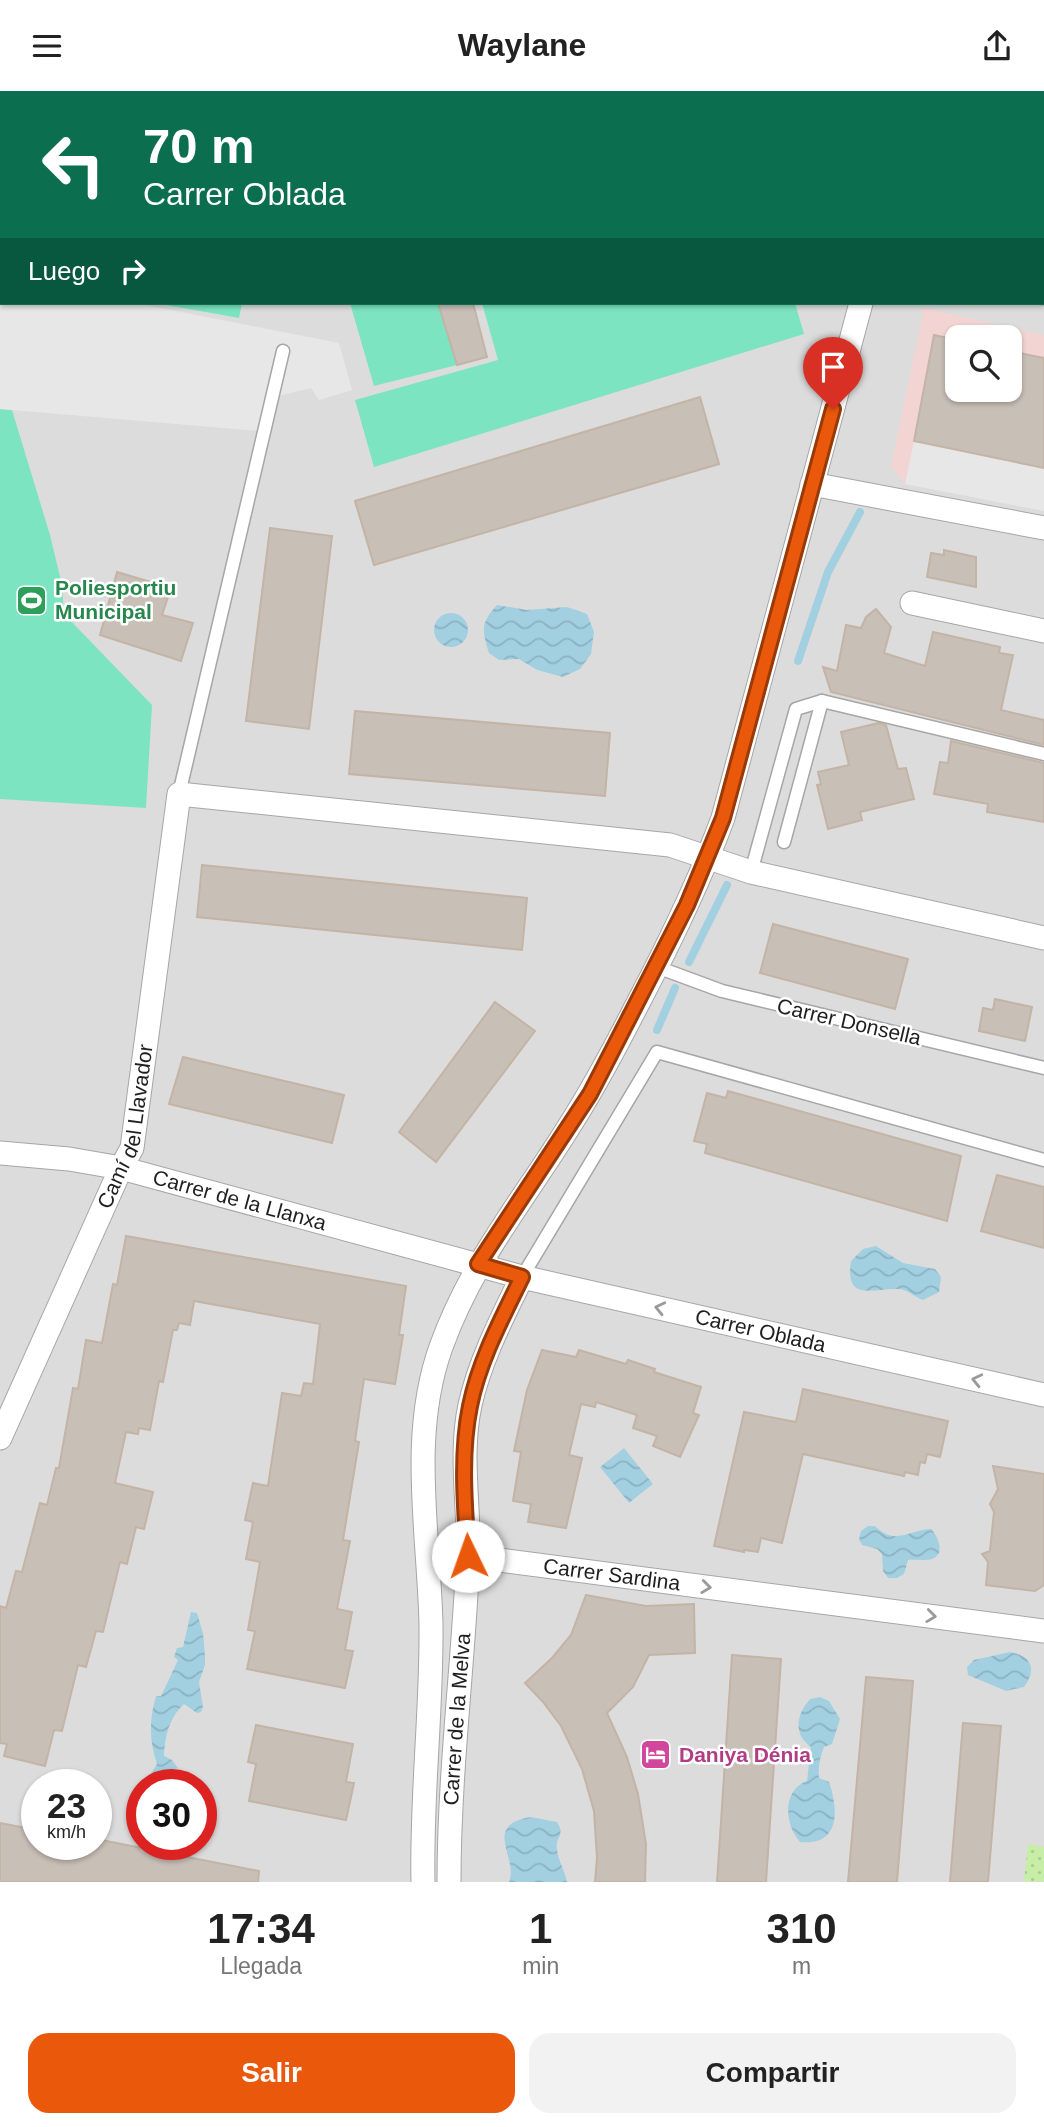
<!DOCTYPE html>
<html lang="es">
<meta charset="utf-8">
<style>
body{margin:0;font-family:Helvetica,sans-serif;background:#f2f2f2;color:#222;height:100vh;display:flex;flex-direction:column;font-size:26px;white-space:nowrap}
*{box-sizing:border-box;margin:0}
p{font-size:23px;color:#767676}
.icon{flex:none;width:38px;height:38px;fill:none;stroke:currentColor;stroke-width:2;stroke-linecap:round;stroke-linejoin:round}
.map{position:relative;height:1791px;overflow:hidden}
.drawer{display:flex;flex-direction:column;background:#fff;flex:1}
.drawer>*{flex:none}
.banner{position:absolute;left:0px;top:0px;width:1045px;height:214px;box-shadow:0 2px 5px #0004;background:#0b6e4f;color:#fff;overflow:hidden}
.buttons{position:absolute;left:945px;top:234px;display:grid;gap:14px}
.buttons a{display:grid;place-items:center;width:77px;height:77px;border-radius:14px;background:#fff;box-shadow:0 2px 5px #0004;font-size:35px}
.speed{position:absolute;left:21px;top:1678px;display:flex;gap:14px;font-size:35px;font-weight:700;text-align:center}
.speed>*{display:grid;place-content:center;width:91px;height:91px;border-radius:50%;background:#fff;box-shadow:0 2px 5px #0004;line-height:1}
.speed small{font-size:18px;font-weight:400}
.speed .limit{border:10px solid #d22;background:#fff;color:#111}
.pin{position:absolute;display:grid;place-items:center;width:60px;height:60px;color:#fff;margin:-72px -30px;border-radius:50% 50% 50% 0;rotate:-45deg;box-shadow:0 0 7px #0007}
.pin .icon{rotate:45deg}
.me{position:absolute;width:77px;margin:-38px;rotate:357deg;stroke-linejoin:round;filter:drop-shadow(0 0 5px #0008)}
.turn{display:flex;align-items:center;gap:24px;height:147px;padding:0 28px;font-size:32px}
.turn .icon{width:91px;height:91px;stroke-width:2.5}
.turn b{display:block;font-size:49px;line-height:60px}
.then{display:flex;align-items:center;height:66px;padding:0 28px;background:#0003;gap:14px;font-size:26px}
.eta{display:flex;justify-content:space-evenly;align-items:center;height:119px;text-align:center}
.eta b{font-size:42px;font-weight:800;line-height:49px}
.primary-button{display:flex;gap:14px;margin-top:auto;padding:14px 28px}
.primary-button a{flex:1;height:80px;border-radius:21px;background:#ea580c;color:#fff;font-size:28px;font-weight:800;line-height:80px;text-align:center}
.primary-button a+a{background:#f2f2f2;color:#222}
header{display:flex;justify-content:space-between;align-items:center;height:91px;padding:0 28px;background:#fff;font-size:32px;font-weight:800}
.map>svg:first-child{display:block}
.residential{fill:#dddcdc;fill-rule:evenodd}
.commercial{fill:#f2d5d2;fill-rule:evenodd}
.grass{fill:url(#grass-dots)}
.pitch{fill:#7de4c1}
.parking{fill:#e7e7e7}
.water{fill:url(#water-waves)}
.lines{fill:none;stroke-linecap:round;stroke-linejoin:round}
.stream{stroke:#a2d0e1;stroke-width:8}
.building{fill:#c8bfb7;stroke:#c3b4a5;stroke-width:2}
.service-casing{stroke:#a6a6a6;stroke-width:15}
.minor-casing{stroke:#a6a6a6;stroke-width:25}
.service{stroke:#fff;stroke-width:12}
.minor{stroke:#fff;stroke-width:23}
.oneway{stroke:#9a9a9a}
.route-casing{stroke:#983908;stroke-width:18}
.route{stroke:#ea580c;stroke-width:12}
.labels{text-anchor:middle;stroke-width:5;stroke-linejoin:round;paint-order:stroke}
.leisure-label{font-size:21px;font-weight:bold;fill:#27864d;stroke:#fff;text-anchor:start}
.street-label{font-size:21px;fill:#1f1f1f;stroke:#fff}
.hotel-label{font-size:21px;font-weight:bold;fill:#b23c85;stroke:#fff;text-anchor:start}
</style>
<header><svg class="icon" aria-label="menu" viewBox="0 0 24 24"><path d="M4 6h16M4 12h16M4 18h16"/></svg>Waylane<svg class="icon" aria-label="share" viewBox="0 0 24 24"><path d="M12 15V3M7 8l5-5 5 5M5 13v7h14v-7"/></svg></header>
<div class="map">
<svg width="1044" height="1791" viewBox="0 0 1044 1791">
<defs>
<pattern id="grass-dots" width="8" height="8" patternUnits="userSpaceOnUse" patternTransform="scale(1.75)"><rect width="8" height="8" fill="#c6eea7"/><path d="M2 2h.1M6 6h.1" fill="none" stroke="#aacc8f" stroke-width="1.8" stroke-linecap="round"/></pattern>
<pattern id="water-waves" width="16" height="10" patternUnits="userSpaceOnUse" patternTransform="scale(1.75)"><rect width="16" height="10" fill="#a2d0e1"/><path d="M0 5q4-4 8 0t8 0" fill="none" stroke="#8bb2c1"/></pattern>
</defs>
<rect width="100%" height="100%" fill="#f0ede4"/>
<path class="residential" d="M0,0H1044V1791H0ZM2,2H1043V212H2ZM957,247H1010V299H957ZM37,1694H96V1754H37ZM142,1694H201V1754H142Z"/>
<path class="commercial" d="M924,217L1044,244V420L905,393L891,375ZM957,247H1010V299H957Z"/>
<polygon class="grass" points="1028,1753 1044,1756 1044,1791 1024,1790"/>
<g class="pitch">
<polygon points="155,212 242,212 239,227"/>
<polygon points="350,212 438,212 457,274 374,295"/>
<polygon points="482,212 795,212 804,243 374,376 355,309 498,269"/>
<polygon points="0,318 12,319 50,444 62,494 64,523 152,614 146,717 0,708"/>
</g>
<g class="parking">
<polygon points="0,187 2,212 135,212 339,252 352,299 319,309 311,297 266,308 259,340 0,318"/>
<polygon points="914,350 1044,377 1044,420 905,393"/>
</g>
<g class="water">
<path d="M497,514L527,519L567,516L587,523L594,541L591,563L580,578L563,586L537,579L519,568L499,569L489,562C482,540 480,532 497,514Z"/>
<circle cx="451" cy="539" r="17"/>
<path d="M876,1155L903,1172L935,1178L941,1186L939,1201L923,1209C914,1206 908,1198 897,1198C875,1197 844,1212 851,1170L863,1158Z"/>
<polygon points="624,1357 653,1393 629,1412 600,1376"/>
<path d="M868,1435H875C894,1455 909,1439 931,1438C938,1445 946,1463 932,1468C925,1470 915,1468 908,1469L904,1483L897,1487H888L883,1480L882,1463L877,1458L862,1454L859,1448L861,1440Z"/>
<path d="M191,1521L197,1522L203,1542L205,1565V1574L199,1591L203,1616L201,1621L197,1622L184,1613C169,1627 165,1645 164,1665L172,1669L178,1677L167,1680L152,1689L150,1684L157,1673C149,1649 149,1629 156,1605H161L178,1569L174,1566L177,1557L183,1556Z"/>
<path d="M1010,1561C1032,1565 1037,1578 1024,1596L1006,1600L968,1584L967,1576L974,1569Z"/>
<path d="M820,1606L829,1610L840,1628L832,1653L824,1656C820,1666 818,1676 819,1687L829,1691C839,1720 840,1755 800,1751C784,1733 782,1699 807,1690L811,1656C793,1643 796,1624 810,1608Z"/>
<path d="M531,1726L557,1731C566,1745 555,1745 557,1758C558,1769 565,1780 567,1791H509C519,1767 481,1734 531,1726Z"/>
</g>
<g class="lines">
<g class="stream">
<polyline points="954,2 954,0"/>
<polyline points="798,570 828,481 860,421"/>
<polyline points="689,871 727,794"/>
<polyline points="657,939 675,897"/>
</g>
</g>
<g class="building">
<polygon points="438,212 473,212 487,266 457,274"/>
<polygon points="934,244 957,249 957,299 1010,299 1010,260 1044,267 1044,377 914,350"/>
<polygon points="700,306 719,373 374,474 355,410"/>
<polygon points="270,437 332,445 309,638 246,630"/>
<polygon points="944,459 976,466 976,496 927,486 931,462 944,464"/>
<polygon points="117,481 171,497 162,524 193,532 181,570 100,544"/>
<polygon points="876,518 891,536 884,562 925,575 933,541 1000,556 999,562 1013,564 1001,619 1044,629 1044,654 831,601 823,576 837,580 846,534 861,537 866,526"/>
<polygon points="355,620 610,642 605,705 349,683"/>
<polygon points="878,632 886,634 898,678 906,677 914,708 860,721 862,729 828,738 817,694 821,693 818,681 849,674 841,641"/>
<polygon points="951,650 1044,672 1044,731 987,721 988,713 934,703 940,671 948,672"/>
<polygon points="202,774 527,807 522,859 197,826"/>
<polygon points="773,833 908,868 895,918 760,882"/>
<polygon points="995,908 1032,916 1025,950 979,940 983,917 993,919"/>
<polygon points="495,911 535,940 436,1071 399,1041"/>
<polygon points="183,966 344,1004 332,1052 169,1013"/>
<polygon points="728,1000 961,1065 947,1130 705,1062 707,1053 694,1050 707,1002 726,1007"/>
<polygon points="997,1084 1044,1096 1044,1157 981,1140"/>
<polygon points="126,1145 406,1195 399,1244 403,1244 395,1293 364,1288 355,1350 359,1351 343,1449 350,1450 337,1518 352,1521 345,1559 353,1560 345,1597 247,1578 255,1540 248,1539 260,1471 246,1468 253,1431 245,1429 253,1392 268,1395 282,1302 301,1305 304,1292 313,1293 320,1233 194,1210 190,1234 179,1232 177,1239 173,1239 163,1291 159,1290 150,1339 139,1337 138,1343 126,1341 115,1392 153,1401 144,1438 136,1436 127,1473 120,1471 103,1541 96,1540 86,1576 78,1574 62,1640 54,1639 45,1675 4,1665 7,1653 0,1652 0,1515 6,1517 16,1480 22,1481 40,1412 47,1414 56,1377 59,1377 73,1297 78,1298 86,1249 102,1252 113,1193 117,1194"/>
<polygon points="542,1259 576,1266 579,1259 626,1273 628,1269 655,1278 654,1281 701,1296 693,1322 699,1324 680,1366 653,1355 657,1345 633,1337 637,1324 596,1311 595,1316 581,1313 569,1364 582,1367 566,1437 528,1431 531,1413 513,1410 521,1361 514,1360 527,1299"/>
<polygon points="803,1298 948,1330 940,1366 927,1363 925,1372 920,1371 918,1384 905,1381 904,1385 803,1363 782,1452 761,1447 758,1461 744,1459 744,1461 714,1455 744,1321 796,1331"/>
<polygon points="993,1375 1044,1383 1044,1494 1035,1500 986,1494 988,1471 982,1463 990,1460 994,1421 990,1413 998,1398"/>
<polygon points="586,1504 646,1515 694,1513 695,1562 649,1564 633,1596 607,1622 627,1666 638,1703 646,1753 645,1791 595,1791 597,1767 594,1720 582,1678 561,1635 543,1611 525,1592 552,1567 571,1544"/>
<polygon points="732,1564 781,1568 766,1791 717,1791"/>
<polygon points="866,1586 913,1590 897,1791 848,1791"/>
<polygon points="963,1632 1001,1635 988,1791 950,1791"/>
<polygon points="256,1634 353,1653 346,1691 354,1692 346,1729 249,1710 256,1673 248,1671"/>
<polygon points="0,1732 37,1739 37,1754 100,1754 101,1749 259,1780 258,1791 0,1791"/>
</g>
<g class="lines">
<defs>
<g id="service">
<polyline points="179,703 283,260"/>
<polyline points="784,751 822,610 1044,663"/>
<polyline points="751,781 796,618 822,610"/>
<polyline points="657,876 722,900 1044,977"/>
<polyline points="522,1186 657,961 1044,1069"/>
</g>
<g id="minor">
<polyline points="915,2 916,0"/>
<polyline points="1043,112 1044,112"/>
<polyline points="1043,202 1044,202"/>
<polyline points="812,393 1044,437"/>
<polyline points="912,512 1044,540"/>
<path id="s1" d="M0,1062L69,1068L121,1077L522,1186L1044,1304"/>
<path id="s2" d="M0,1347L121,1077L132,1057L179,703L670,754L751,781L1044,847"/>
<path id="s3" d="M468,1465L1044,1540"/>
<path d="M423,1791C421,1705 432,1619 431,1534C429,1442 409,1345 441,1256C472,1170 523,1110 570,1034C595,995 616,955 637,914C669,853 699,792 723,727L861,212"/>
<path id="s4" d="M449,1791C449,1683 463,1576 468,1468C470,1417 459,1365 470,1314C480,1269 502,1227 522,1186"/>
</g>
</defs>
<use href="#service" class="service-casing"/>
<use href="#minor" class="minor-casing"/>
<use href="#service" class="service"/>
<use href="#minor" class="minor"/>
</g>
<defs><path id="oneway-chevron" d="M-2-3.5L2.5 0L-2 3.5" fill="none" stroke-width="1.6" stroke-linecap="round" stroke-linejoin="round" transform="scale(1.75)"/></defs>
<g class="oneway">
<use href="#oneway-chevron" transform="translate(660 1217) rotate(-167)"/>
<use href="#oneway-chevron" transform="translate(977 1289) rotate(-167)"/>
<use href="#oneway-chevron" transform="translate(706 1496) rotate(7)"/>
<use href="#oneway-chevron" transform="translate(931 1525) rotate(7)"/>
</g>
<g class="lines">
<defs>
<path id="route" d="M468,1465C465,1416 460,1364 470,1315C479,1270 502,1227 522,1186L478,1173L590,1003L687,814L723,727L833,318"/>
</defs>
<use href="#route" class="route-casing"/>
<use href="#route" class="route"/>
</g>
<defs>
<symbol id="stadium-square" viewBox="-11 -11 22 22"><rect x="-9" y="-9" width="18" height="18" rx="4" fill="#2e9e5b" stroke="#fff"/><path d="M0-5a6.5 5 0 1 0 0 10a6.5 5 0 1 0 0-10ZM-3.5-1.8h7v3.6h-7Z" fill="#fff"/></symbol>
<symbol id="hotel-square" viewBox="-11 -11 22 22"><rect x="-9" y="-9" width="18" height="18" rx="4" fill="#d1479c" stroke="#fff"/><path d="M-6-4.5h1.5V1H6V5H4.5V3h-9V5H-6ZM-4 0a1.8 1.8 0 1 1 3.6 0ZM.5 0V-2.5h3Q6-2.5 6 0Z" fill="#fff"/></symbol>
</defs>
<g fill-rule="evenodd">
<use href="#stadium-square" x="14" y="492" width="35" height="35"/>
<use href="#hotel-square" x="638" y="1646" width="35" height="35"/>
</g>
<g class="labels">
<g class="leisure-label">
<text x="55" y="504">Poliesportiu<tspan x="55" dy="24">Municipal</tspan></text>
</g>
<g class="street-label">
<text transform="translate(849 931) rotate(13)" y="7">Carrer Donsella</text>
<text dy="7" stroke="none"><textPath href="#s2" startOffset="338">Camí del Llavador</textPath></text>
<text dy="7" stroke="none"><textPath href="#s1" startOffset="245">Carrer de la Llanxa</textPath></text>
<text dy="7" stroke="none"><textPath href="#s1" startOffset="782">Carrer Oblada</textPath></text>
<text dy="7" stroke="none"><textPath href="#s3" startOffset="145">Carrer Sardina</textPath></text>
<text dy="7" stroke="none"><textPath href="#s4" startOffset="163">Carrer de la Melva</textPath></text>
</g>
<g class="hotel-label">
<text x="679" y="1671">Daniya Dénia</text>
</g>
</g>
</svg>
<div class="buttons">
<a><svg class="icon" aria-label="search" viewBox="0 0 24 24"><circle cx="10" cy="10" r="6"/><path d="M15 15l6 6"/></svg></a>
</div>
<div class="speed"><div>23<small>km/h</small></div><div class="limit">30</div></div>
<div class="pin" style="left:833px;top:318px;background:#d93025"><svg class="icon" aria-label="arrive" viewBox="0 0 24 24"><path d="M6 21V4h12l-3 4 3 4H6"/></svg></div>
<svg class="me" style="left:468px;top:1465px" viewBox="-20 -20 40 40"><circle r="19" fill="#fff"/><path d="M0-13L10 11 0 6-10 11z" fill="#ea580c"/></svg>
<div class="banner">
<div class="turn"><svg class="icon" aria-label="left" viewBox="0 0 24 24"><path d="M17 20v-9H6M10 6l-5 5 5 5"/></svg><div><b>70 m</b>Carrer Oblada</div></div>
<div class="then">Luego<svg class="icon" aria-label="right" viewBox="0 0 24 24"><path d="M7 20v-9h11M14 6l5 5-5 5"/></svg></div>
</div>
</div>
<section class="drawer">
<div class="eta">
<div><b>17:34</b><p>Llegada</p></div>
<div><b>1</b><p>min</p></div>
<div><b>310</b><p>m</p></div>
</div>
<div class="primary-button"><a>Salir</a><a>Compartir</a></div>
</section>
